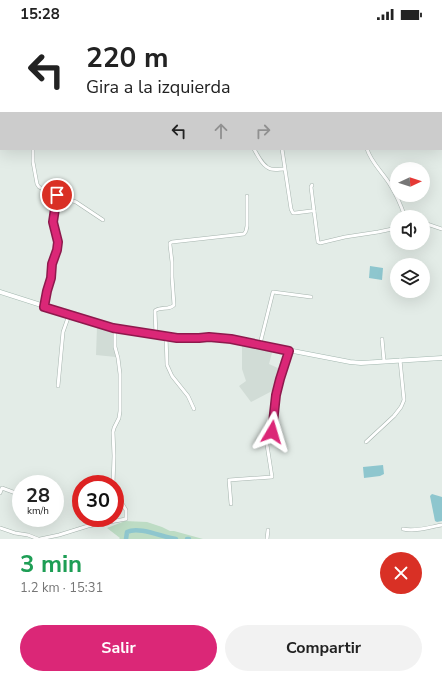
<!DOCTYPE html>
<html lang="es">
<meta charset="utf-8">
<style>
body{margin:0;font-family:"Nunito Sans",sans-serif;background:#f2f2f2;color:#222;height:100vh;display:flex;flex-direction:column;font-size:15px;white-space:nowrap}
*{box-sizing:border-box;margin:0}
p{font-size:13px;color:#767676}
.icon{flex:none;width:22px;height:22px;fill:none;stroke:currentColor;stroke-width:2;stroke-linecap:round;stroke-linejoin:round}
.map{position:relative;height:511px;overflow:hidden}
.sheet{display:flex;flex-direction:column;background:#fff;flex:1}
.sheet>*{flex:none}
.guide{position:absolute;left:0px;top:0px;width:442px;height:122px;box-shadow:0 4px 16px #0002;background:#fff;color:#222;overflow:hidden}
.needle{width:26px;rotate:86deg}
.tools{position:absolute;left:390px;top:134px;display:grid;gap:8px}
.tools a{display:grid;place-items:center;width:40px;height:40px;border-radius:50%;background:#fff;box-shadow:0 4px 16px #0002;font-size:20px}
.speed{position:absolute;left:12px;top:447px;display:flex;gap:8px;font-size:20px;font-weight:700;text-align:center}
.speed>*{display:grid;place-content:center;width:52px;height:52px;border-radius:50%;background:#fff;box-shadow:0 4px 16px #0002;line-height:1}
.speed small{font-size:10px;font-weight:400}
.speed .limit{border:6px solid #d22;background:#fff;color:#111}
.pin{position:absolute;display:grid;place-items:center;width:34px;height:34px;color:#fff;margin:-17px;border:2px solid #fff;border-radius:50%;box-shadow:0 1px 4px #0007}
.me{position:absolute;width:44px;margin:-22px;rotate:7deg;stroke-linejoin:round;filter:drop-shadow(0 0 3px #0008)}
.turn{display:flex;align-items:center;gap:14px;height:84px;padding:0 20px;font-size:18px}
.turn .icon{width:52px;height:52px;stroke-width:2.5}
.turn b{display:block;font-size:28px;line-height:34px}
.lanes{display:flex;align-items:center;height:38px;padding:0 20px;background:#0003;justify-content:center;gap:20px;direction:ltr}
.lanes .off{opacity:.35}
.round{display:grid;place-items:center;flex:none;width:42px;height:42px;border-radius:21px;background:#f2f2f2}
.headline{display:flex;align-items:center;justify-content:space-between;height:68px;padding:0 20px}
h1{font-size:24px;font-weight:700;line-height:30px;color:#1e9e55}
.cta{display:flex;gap:8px;margin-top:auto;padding:8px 20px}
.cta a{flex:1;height:46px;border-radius:24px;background:#db2777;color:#fff;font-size:16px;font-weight:700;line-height:46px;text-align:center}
.cta a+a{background:#f2f2f2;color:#222}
.status{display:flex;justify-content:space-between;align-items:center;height:28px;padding:0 20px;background:#fff;direction:ltr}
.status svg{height:11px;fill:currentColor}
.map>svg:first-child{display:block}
.built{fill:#d1dcd6}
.green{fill:#bddcc4}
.water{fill:#8ec6ce}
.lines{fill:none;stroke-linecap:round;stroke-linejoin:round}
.river{stroke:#8ec6ce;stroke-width:4.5}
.minor-casing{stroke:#a6b4ae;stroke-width:4}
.secondary-casing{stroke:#a2b7af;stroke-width:5}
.minor{stroke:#fff;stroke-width:3}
.secondary{stroke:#fff;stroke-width:4}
.route-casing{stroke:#8e194d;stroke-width:10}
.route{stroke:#db2777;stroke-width:7}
</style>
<div class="status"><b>15:28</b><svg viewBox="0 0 49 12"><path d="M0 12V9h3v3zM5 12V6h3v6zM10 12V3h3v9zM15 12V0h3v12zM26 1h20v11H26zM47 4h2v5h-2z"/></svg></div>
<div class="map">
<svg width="442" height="511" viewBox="0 0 442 511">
<rect width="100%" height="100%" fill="#e3ece7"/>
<g class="built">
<polygon points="97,299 114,304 116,329 96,327"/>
<polygon points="242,316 273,321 269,336 280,341 274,362 251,374 239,358 246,353 242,341"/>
</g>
<polygon class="green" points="125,493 147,494 162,499 170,503 174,503 203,511 119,511 120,510 107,500"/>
<g class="water">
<polygon points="370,238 383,240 382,252 369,250"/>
<polygon points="383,437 384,446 380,448 364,450 363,439"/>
<polygon points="432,466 442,469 442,493 437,494 435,493 430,468"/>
</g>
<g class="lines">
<g class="river">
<path d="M126,511L127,504C139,498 162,509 176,511"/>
<polyline points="187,511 189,511"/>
</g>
<defs>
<g id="minor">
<polyline points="369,0 371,1"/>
<polyline points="361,1 361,0"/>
<polyline points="441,30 442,30"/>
<polyline points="441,104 442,104"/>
<polyline points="33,121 33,134 37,156 39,159 53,166 76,174 103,192"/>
<path d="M254,121C258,128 263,139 271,141C275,142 280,141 284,141"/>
<polyline points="282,121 291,181 293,185 295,185 311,183 314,183 318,214 320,215 345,209 378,204 397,200"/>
<path d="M367,121C371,134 382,144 389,155C396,166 401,177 405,189"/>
<polyline points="312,157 311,159 314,183"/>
<polyline points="423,196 427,196 442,201"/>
<polyline points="43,279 47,263 51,250 53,236 57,222 58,214 53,194 57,167"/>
<path d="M156,307L155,283L156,282C162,279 170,282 174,277L172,249V234L170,217V215L172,214L244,206L246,203L247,198V168"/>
<polyline points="166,308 167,337 172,348 188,368 194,381"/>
<polyline points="382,311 384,333"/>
<polyline points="260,316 273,264 311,269"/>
<polyline points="58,358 63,304 69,287"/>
<polyline points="366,414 394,388 401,379 404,372 400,332"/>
<polyline points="113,456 114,428 113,404 114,400 119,390 120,383 120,346 118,330 115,319 115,301"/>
<polyline points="0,465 2,460 21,467"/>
<polyline points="231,476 229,452 272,449 265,404 272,404 275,367 280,351 289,323"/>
<polyline points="0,500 15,505 28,507 38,511"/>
<path d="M403,501C416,504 429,499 442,497"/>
<polyline points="40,511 59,507 88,498 126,491 126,482 115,464"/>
<polyline points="267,511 268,502"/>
</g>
<polyline id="secondary" points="0,264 113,300 177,310 199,310 209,309 231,311 350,334 361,335 442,330"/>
</defs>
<use href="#minor" class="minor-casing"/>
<use href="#secondary" class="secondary-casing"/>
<use href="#minor" class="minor"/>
<use href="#secondary" class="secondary"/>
</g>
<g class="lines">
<defs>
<polyline id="route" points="57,167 53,194 58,214 57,222 52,236 51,250 47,263 44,279 113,300 177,310 199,310 209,309 231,311 289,323 280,351 276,367 272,404"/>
</defs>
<use href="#route" class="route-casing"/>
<use href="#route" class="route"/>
</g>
</svg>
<div class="tools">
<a><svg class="needle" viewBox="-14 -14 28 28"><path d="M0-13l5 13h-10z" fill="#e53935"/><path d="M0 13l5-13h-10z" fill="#767676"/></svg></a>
<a><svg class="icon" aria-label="sound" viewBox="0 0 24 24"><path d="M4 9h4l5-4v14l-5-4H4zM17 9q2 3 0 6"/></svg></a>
<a><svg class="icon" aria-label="layers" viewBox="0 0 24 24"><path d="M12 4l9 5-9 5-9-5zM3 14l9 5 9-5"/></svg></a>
</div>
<div class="speed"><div>28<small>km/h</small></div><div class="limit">30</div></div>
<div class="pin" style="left:57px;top:167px;background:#d93025"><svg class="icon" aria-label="arrive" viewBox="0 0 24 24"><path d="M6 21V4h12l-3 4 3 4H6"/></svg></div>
<svg class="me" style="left:272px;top:404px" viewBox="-20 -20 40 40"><path d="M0-17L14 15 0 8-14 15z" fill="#db2777" stroke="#fff" stroke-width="4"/></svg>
<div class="guide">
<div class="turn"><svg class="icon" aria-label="left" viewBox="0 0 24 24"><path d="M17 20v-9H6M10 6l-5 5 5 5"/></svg><div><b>220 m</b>Gira a la izquierda</div></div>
<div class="lanes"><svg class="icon" aria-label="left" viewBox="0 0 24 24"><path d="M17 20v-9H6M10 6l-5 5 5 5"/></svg><svg class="icon off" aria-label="ahead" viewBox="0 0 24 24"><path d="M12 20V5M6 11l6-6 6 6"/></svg><svg class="icon off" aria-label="right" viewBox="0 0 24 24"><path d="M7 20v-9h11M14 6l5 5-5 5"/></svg></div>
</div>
</div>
<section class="sheet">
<div class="headline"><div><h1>3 min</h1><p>1.2 km · 15:31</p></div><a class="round" style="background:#d93025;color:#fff"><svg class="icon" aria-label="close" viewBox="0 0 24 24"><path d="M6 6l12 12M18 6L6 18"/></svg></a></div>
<div class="cta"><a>Salir</a><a>Compartir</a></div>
</section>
